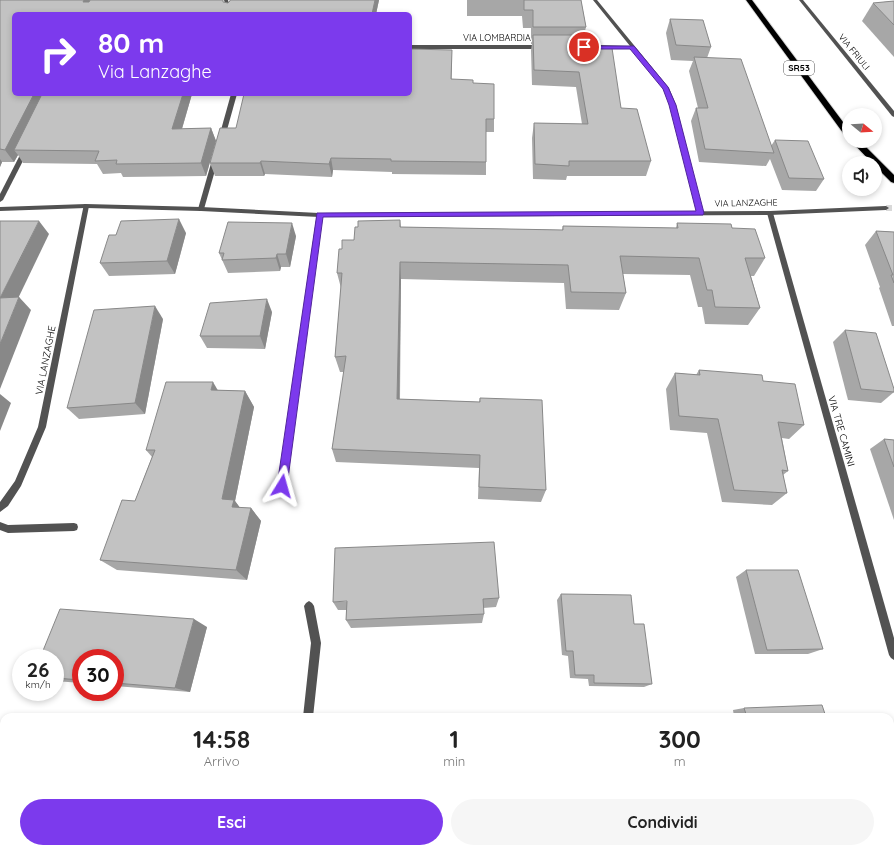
<!DOCTYPE html>
<html lang="it">
<style>
body{margin:0;font-family:Quicksand,sans-serif;background:#f6f6f6;color:#222;height:100vh;display:flex;flex-direction:column;font-size:15px;white-space:nowrap}
*{box-sizing:border-box;margin:0}
p{font-size:13px;color:#767676}
.icon{flex:none;width:22px;height:22px;fill:none;stroke:currentColor;stroke-width:2;stroke-linecap:round;stroke-linejoin:round}
.map{position:relative;flex:1;overflow:hidden}
.drawer{position:absolute;left:0px;top:713px;width:894px;height:140px;display:flex;flex-direction:column;background:#fff;border-radius:12px 12px 0 0;box-shadow:0 2px 6px #0003}
.drawer>*{flex:none}
.top-card{position:absolute;left:12px;top:12px;width:400px;height:84px;border-radius:6px;box-shadow:0 2px 6px #0003;background:#7c3aed;color:#fff;overflow:hidden}
.needle{width:26px;rotate:108deg}
.tools{position:absolute;left:842px;top:108px;display:grid;gap:8px}
.tools a{display:grid;place-items:center;width:40px;height:40px;border-radius:50%;background:#fff;box-shadow:0 2px 6px #0003;font-size:20px}
.speed{position:absolute;left:12px;top:649px;display:flex;gap:8px;font-size:20px;font-weight:700;text-align:center}
.speed>*{display:grid;place-content:center;width:52px;height:52px;border-radius:50%;background:#fff;box-shadow:0 2px 6px #0003;line-height:1}
.speed small{font-size:10px;font-weight:400}
.speed .limit{border:6px solid #d22;background:#fff;color:#111}
.pin{position:absolute;display:grid;place-items:center;width:34px;height:34px;color:#fff;margin:-17px;border:2px solid #fff;border-radius:50%;box-shadow:0 1px 4px #0007}
.me{position:absolute;width:44px;margin:-22px;rotate:8deg;stroke-linejoin:round;filter:drop-shadow(0 0 3px #0008)}
.turn{display:flex;align-items:center;gap:14px;height:84px;padding:0 20px;font-size:18px}
.turn .icon{width:52px;height:52px;stroke-width:2.5}
.turn b{display:block;font-size:28px;line-height:34px}
.eta{display:flex;justify-content:space-evenly;align-items:center;height:68px;text-align:center}
.eta b{font-size:24px;font-weight:700;line-height:28px}
.action{display:flex;gap:8px;margin-top:auto;padding:8px 20px}
.action a{flex:1;height:46px;border-radius:24px;background:#7c3aed;color:#fff;font-size:16px;font-weight:700;line-height:46px;text-align:center}
.action a+a{background:#f6f6f6;color:#222}
.map>svg:first-child{display:block}
.lines{fill:none;stroke-linecap:round;stroke-linejoin:round}
.tertiary-tunnel{stroke:#d9d9d9;stroke-width:6;stroke-dasharray:6 3.5;stroke-linecap:butt}
.trunk-casing{stroke:#dbdbdb;stroke-width:2}
.service{fill:#525252;fill-rule:evenodd}
.minor{fill:#525252;fill-rule:evenodd}
.tertiary{fill:#525252;fill-rule:evenodd}
.trunk{fill:#000;fill-rule:evenodd}
.wall{fill:#a7a7a7}
.shaded-wall{fill:#888}
.building{fill:#c2c2c2;stroke:#888}
.route{fill:#7c3aed;stroke:#51269a}
.labels{text-anchor:middle;stroke-width:3;stroke-linejoin:round;paint-order:stroke}
.far-street-label{font-size:9px;fill:#000;stroke:#fff}
.shield{fill:#fff;stroke:#4c4c4c;stroke-width:1}
.shield-label{font-size:9px;font-weight:bold;fill:#000}
.street-label{font-size:10px;fill:#000;stroke:#fff}
</style>
<div class="map">
<svg width="894" height="853" viewBox="0 0 894 853">
<rect width="100%" height="100%" fill="#fff"/>
<g class="lines">
<polyline class="tertiary-tunnel" points="886,208 894,208"/>
<defs>
<g id="trunk">
<polygon points="746,0 752,0 849,130 849,137 846,137"/>
<polygon points="851,141 860,141 894,175 894,183 891,182 875,166 875,163 872,163"/>
</g>
</defs>
<use href="#trunk" class="trunk-casing"/>
<polygon class="service" points="0,522 8,525 74,523 77,524 78,527 77,530 74,531 8,533 0,530"/>
<g class="minor">
<polygon points="224,0 228,0 232,14 228,14"/>
<polygon points="593,0 597,0 669,88 676,105 703,213 702,215 698,215 697,213 670,105 663,88 632,49 599,48 599,46 601,45 630,46"/>
<polygon points="799,0 803,0 894,111 894,117 892,116"/>
<polygon points="410,45 541,45 544,47 541,49 410,49"/>
<polygon points="231,94 237,94 225,137 222,139 219,137"/>
<polygon points="25,149 28,151 3,200 0,202 0,194 22,151"/>
<polygon points="215,158 218,160 204,209 203,211 199,211 198,209 212,160"/>
<polygon points="84,204 86,204 89,206 46,427 21,486 8,506 0,512 0,502 15,481 38,427"/>
<polygon points="768,211 772,211 773,213 894,638 894,660 891,658 889,655 767,213"/>
<polygon points="317,213 321,213 322,215 286,486 285,489 282,490 279,489 278,486"/>
<polygon points="309,601 312,603 314,606 321,643 313,717 303,717 311,643 304,606 306,603"/>
<rect x="288" y="849" width="12" height="4"/>
</g>
<polygon class="tertiary" points="86,204 201,207 319,213 770,211 886,206 889,208 886,210 770,215 319,217 201,211 86,208 0,211 0,207"/>
<use href="#trunk" class="trunk"/>
</g>
<g class="wall">
<polygon points="0,0 228,3 230,1 230,0 379,0 376,14 14,14 14,94 192,94 182,129 211,128 216,141 206,176 123,177 121,173 103,174 97,164 23,163 18,155 14,162 2,162 0,167"/>
<polygon points="467,0 581,0 586,27 584,35 589,47 621,108 651,161 646,176 567,176 566,180 533,179 532,138 534,123 582,124 576,87 532,85 531,50 532,44 531,44 531,28 523,28 522,16 467,16"/>
<polygon points="894,1 894,57 862,21 873,3"/>
<polygon points="670,19 711,47 707,58 771,146 775,140 824,179 816,191 782,190 770,159 766,166 699,162 691,121 696,108 698,108 689,71 693,61 671,60 666,33"/>
<polygon points="452,63 451,79 473,83 494,119 494,132 486,132 486,175 392,174 392,172 333,170 332,177 265,174 264,176 215,176 210,163 236,128"/>
<polygon points="400,220 401,227 562,230 563,226 676,228 677,223 732,228 765,258 754,276 751,276 760,308 748,325 705,324 702,307 698,307 690,275 623,274 626,293 619,310 566,309 564,283 401,279 400,399 479,402 480,398 546,490 541,502 478,499 479,468 336,462 332,449 344,372 340,372 335,357 341,288 337,273 342,249 354,240 358,227"/>
<polygon points="876,231 894,232 894,326 892,326 879,288 880,287 865,245"/>
<polygon points="186,233 175,274 109,276 100,263 116,235"/>
<polygon points="296,236 290,267 281,267 280,271 228,273 219,253"/>
<polygon points="272,312 265,349 207,348 200,336"/>
<polygon points="163,319 145,414 79,419 67,408"/>
<polygon points="845,330 894,389 894,392 881,403 848,400 833,342"/>
<polygon points="699,370 763,381 804,425 789,439 782,438 788,471 783,475 787,493 772,505 722,502 707,433 670,430 666,389 675,373 696,375"/>
<polygon points="218,390 245,391 254,407 235,501 240,508 251,508 261,521 247,580 117,570 100,560 135,501 152,457 146,450"/>
<polygon points="884,439 894,440 894,520 870,449"/>
<polygon points="746,570 823,649 808,654 755,654 736,577"/>
<polygon points="561,594 634,624 652,684 644,687 589,686 588,679 570,678 568,656 562,655 557,600"/>
<polygon points="499,598 496,607 483,608 484,614 482,623 351,628 346,620 346,610 338,610 333,602"/>
<polygon points="207,627 190,692 115,686 115,658 81,658 81,683 55,681 55,658"/>
<polygon points="744,708 826,717 734,717 733,710"/>
<polygon points="578,849 704,849 705,853 584,853"/>
<polygon points="767,849 827,849 825,849 825,853 781,853"/>
</g>
<g class="shaded-wall">
<polygon points="84,0 96,0 90,14 83,2"/>
<polygon points="375,0 379,0 376,14 372,14"/>
<polygon points="452,50 452,63 451,92 451,79"/>
<polygon points="34,94 48,94 14,150 18,155 14,162 5,150"/>
<polygon points="183,94 192,94 178,142 172,129"/>
<polygon points="211,128 216,141 206,176 201,163"/>
<polygon points="331,158 333,170 332,177 329,164"/>
<polygon points="0,159 2,162 0,167"/>
<polygon points="261,161 265,174 264,176 260,163"/>
<polygon points="179,219 186,233 175,274 167,261"/>
<polygon points="39,221 49,234 12,311 0,298"/>
<polygon points="292,223 296,236 290,267 286,254"/>
<polygon points="277,254 281,267 280,271 276,258"/>
<polygon points="400,262 401,279 399,414 397,399"/>
<polygon points="19,297 31,310 0,389 0,344"/>
<polygon points="267,299 272,312 265,349 260,336"/>
<polygon points="155,306 163,319 145,414 135,403"/>
<polygon points="213,382 223,399 211,390"/>
<polygon points="245,391 254,407 235,501 244,513 243,520 222,499"/>
<polygon points="0,394 11,403 0,431"/>
<polygon points="251,508 261,521 247,580 236,570"/>
<polygon points="194,619 207,627 190,692 175,688"/>
<polygon points="42,849 57,849 56,852 40,853"/>
</g>
<g class="building">
<polygon points="0,0 84,0 83,2 89,2 90,0 223,0 223,2 228,3 230,1 230,0 375,0 372,14 14,14 14,94 34,94 5,150 0,149"/>
<polygon points="524,0 581,0 586,27 533,27 533,10 524,10"/>
<polygon points="894,1 894,25 873,3"/>
<polygon points="670,19 703,20 711,47 676,45"/>
<polygon points="533,35 586,35 589,47 612,48 621,108 637,109 651,161 569,161 569,166 535,164 534,123 588,124 579,72 534,70"/>
<polygon points="410,49 452,50 451,79 473,80 473,83 494,84 494,119 486,119 486,162 391,161 391,159 331,158 329,164 261,161 260,163 210,163 220,128 236,128 244,94 410,94"/>
<polygon points="694,57 741,59 774,153 705,149 696,108 708,108"/>
<polygon points="42,94 183,94 172,129 211,128 201,163 116,164 117,160 95,161 99,151 14,150"/>
<polygon points="775,140 808,141 824,179 789,178"/>
<polygon points="179,219 167,261 100,263 109,235 116,235 121,221"/>
<polygon points="400,220 400,227 563,230 563,226 678,228 677,223 731,224 732,228 755,229 765,258 745,258 760,308 715,307 712,290 707,290 699,258 620,256 626,293 571,292 568,265 400,262 397,399 480,402 480,398 542,400 546,490 479,487 480,455 332,449 346,356 335,357 342,273 337,273 339,249 342,249 342,240 354,240 355,227 358,227 358,221"/>
<polygon points="0,221 39,221 0,298 19,297 0,344"/>
<polygon points="228,222 292,223 286,254 277,254 276,258 222,260 224,253 219,253"/>
<polygon points="876,231 894,232 894,283 891,275 893,275"/>
<polygon points="267,299 260,336 200,336 210,303"/>
<polygon points="155,306 135,403 67,408 94,310"/>
<polygon points="845,330 876,333 894,389 894,392 861,389"/>
<polygon points="699,370 762,375 763,381 795,384 804,425 778,422 788,471 782,470 787,493 734,490 718,419 679,416 675,373 700,375"/>
<polygon points="166,382 213,382 211,390 245,391 222,499 234,500 232,507 251,508 236,570 100,560 122,500 135,501 155,450 146,450"/>
<polygon points="884,439 894,440 894,467"/>
<polygon points="494,542 499,598 483,599 484,614 346,620 347,601 333,602 335,548"/>
<polygon points="746,570 798,570 823,649 767,650"/>
<polygon points="561,594 631,595 634,624 644,624 652,684 594,683 594,675 575,675 573,651 566,651"/>
<polygon points="60,609 194,619 175,688 115,683 115,658 81,658 81,680 55,678 55,658 40,658"/>
<polygon points="822,705 826,717 747,717 744,708"/>
<polygon points="0,763 4,763 4,849 42,849 40,853 0,853"/>
<polygon points="584,849 704,849 705,853 585,853"/>
<polygon points="781,849 827,849 825,849 825,853 782,853"/>
</g>
<polygon class="route" points="582,46 634,46 668,87 676,105 704,213 703,215 323,217 287,486 285,489 282,491 278,489 277,486 317,213 696,211 669,105 663,89 630,49 582,49"/>
<g class="labels">
<g class="far-street-label">
<text x="497" y="41">VIA LOMBARDIA</text>
<text transform="translate(854 52) rotate(51)" y="3">VIA FRIULI</text>
<text transform="translate(746 203) rotate(-1)" y="3">VIA LANZAGHE</text>
</g>
<rect class="shield" x="784" y="61" width="30" height="14" rx="3"/>
<g class="shield-label">
<text x="799" y="71">SR53</text>
</g>
<g class="street-label">
<text transform="translate(45 360) rotate(-79)" y="4">VIA LANZAGHE</text>
<text transform="translate(842 431) rotate(74)" y="4">VIA TRE CAMINI</text>
</g>
</g>
</svg>
<div class="tools">
<a><svg class="needle" viewBox="-14 -14 28 28"><path d="M0-13l5 13h-10z" fill="#e53935"/><path d="M0 13l5-13h-10z" fill="#767676"/></svg></a>
<a><svg class="icon" aria-label="sound" viewBox="0 0 24 24"><path d="M4 9h4l5-4v14l-5-4H4zM17 9q2 3 0 6"/></svg></a>
</div>
<div class="speed"><div>26<small>km/h</small></div><div class="limit">30</div></div>
<div class="pin" style="left:584px;top:47px;background:#d93025"><svg class="icon" aria-label="arrive" viewBox="0 0 24 24"><path d="M6 21V4h12l-3 4 3 4H6"/></svg></div>
<svg class="me" style="left:282px;top:486px" viewBox="-20 -20 40 40"><path d="M0-17L14 15 0 8-14 15z" fill="#7c3aed" stroke="#fff" stroke-width="4"/></svg>
<div class="top-card">
<div class="turn"><svg class="icon" aria-label="right" viewBox="0 0 24 24"><path d="M7 20v-9h11M14 6l5 5-5 5"/></svg><div><b>80 m</b>Via Lanzaghe</div></div>
</div>
<section class="drawer">
<div class="eta">
<div><b>14:58</b><p>Arrivo</p></div>
<div><b>1</b><p>min</p></div>
<div><b>300</b><p>m</p></div>
</div>
<div class="action"><a>Esci</a><a>Condividi</a></div>
</section>
</div>
